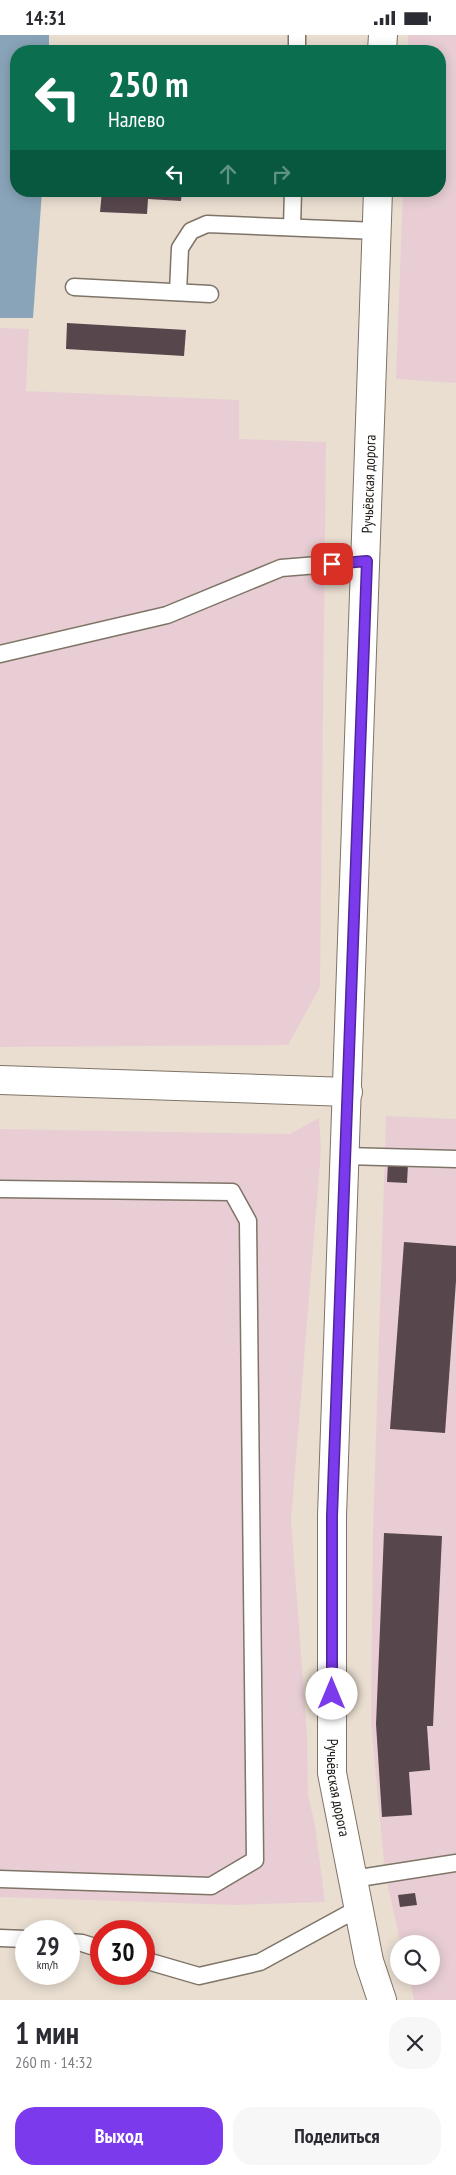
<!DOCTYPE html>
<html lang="ru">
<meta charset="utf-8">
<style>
body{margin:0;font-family:"PT Sans Narrow",sans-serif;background:#f7f7f7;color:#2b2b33;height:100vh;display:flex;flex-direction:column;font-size:19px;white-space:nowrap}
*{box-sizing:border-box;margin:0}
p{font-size:16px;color:#7c7c81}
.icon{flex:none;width:28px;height:28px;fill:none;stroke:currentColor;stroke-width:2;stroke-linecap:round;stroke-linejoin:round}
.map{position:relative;height:1965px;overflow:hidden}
.panel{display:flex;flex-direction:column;background:#fff;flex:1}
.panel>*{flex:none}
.guide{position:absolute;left:10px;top:10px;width:436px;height:152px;border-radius:20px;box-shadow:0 2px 12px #0003;background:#0b6e4f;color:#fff;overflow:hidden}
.controls{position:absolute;left:390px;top:1900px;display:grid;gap:10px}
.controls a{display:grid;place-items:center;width:50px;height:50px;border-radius:50%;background:#fff;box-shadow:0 2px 12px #0003;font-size:25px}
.speed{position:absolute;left:15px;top:1885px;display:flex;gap:10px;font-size:25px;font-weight:700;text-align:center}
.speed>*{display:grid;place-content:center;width:65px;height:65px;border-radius:50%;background:#fff;box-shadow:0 2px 12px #0003;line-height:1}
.speed small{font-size:12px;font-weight:400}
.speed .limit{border:8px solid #d22;background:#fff;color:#111}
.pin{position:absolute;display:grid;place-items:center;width:42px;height:42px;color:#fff;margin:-21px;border-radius:10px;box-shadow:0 2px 8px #0006}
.me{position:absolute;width:55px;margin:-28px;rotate:0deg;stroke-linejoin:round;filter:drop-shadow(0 0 4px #0008)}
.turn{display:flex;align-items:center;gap:18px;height:105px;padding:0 15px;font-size:22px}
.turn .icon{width:65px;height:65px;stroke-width:2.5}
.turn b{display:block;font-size:35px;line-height:42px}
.lanes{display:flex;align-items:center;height:48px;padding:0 15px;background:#0003;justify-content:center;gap:25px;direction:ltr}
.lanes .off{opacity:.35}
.round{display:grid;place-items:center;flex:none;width:52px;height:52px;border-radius:20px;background:#f7f7f7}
.overview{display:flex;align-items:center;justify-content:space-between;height:85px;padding:0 15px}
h1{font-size:30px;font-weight:600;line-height:38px}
.primary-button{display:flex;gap:10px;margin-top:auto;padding:10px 15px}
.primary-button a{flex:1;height:58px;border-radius:20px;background:#7c3aed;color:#fff;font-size:20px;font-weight:600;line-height:58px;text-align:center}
.primary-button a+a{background:#f7f7f7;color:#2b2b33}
.status{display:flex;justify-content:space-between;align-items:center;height:35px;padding:0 25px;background:#fff;direction:ltr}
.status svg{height:14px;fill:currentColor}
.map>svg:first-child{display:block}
.industrial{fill:#e8ced4}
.water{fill:#89a4b9}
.building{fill:#57474c}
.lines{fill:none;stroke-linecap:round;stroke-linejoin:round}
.service-casing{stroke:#7e7467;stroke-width:19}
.minor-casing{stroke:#7e7467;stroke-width:30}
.service{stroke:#fff;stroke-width:16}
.minor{stroke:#fff;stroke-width:28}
.route-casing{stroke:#51269a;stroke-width:12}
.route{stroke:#7c3aed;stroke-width:9}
.labels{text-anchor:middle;stroke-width:5;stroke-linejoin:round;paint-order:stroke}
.street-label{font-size:15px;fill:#1b1712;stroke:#fff}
</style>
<div class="status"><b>14:31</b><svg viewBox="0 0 49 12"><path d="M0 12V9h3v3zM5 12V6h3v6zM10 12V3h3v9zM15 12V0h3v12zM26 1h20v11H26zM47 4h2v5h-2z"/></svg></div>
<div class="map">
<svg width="456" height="1965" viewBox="0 0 456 1965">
<rect width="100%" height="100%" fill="#e9ded0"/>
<g class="industrial">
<polygon points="408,0 456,0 456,348 396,344 403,156 440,156 440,16 408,16"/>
<polygon points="0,293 29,294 26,356 239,365 239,404 326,407 320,952 288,1010 0,1012"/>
<polygon points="386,1081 456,1084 456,1965 414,1965 409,1941 431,1941 431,1909 401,1909 385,1839 371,1688 373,1495"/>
<polygon points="319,1083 321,1115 291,1485 307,1699 308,1760 315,1790 325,1867 235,1870 0,1862 0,1094 290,1099"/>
</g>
<polygon class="water" points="0,0 49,0 49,16 16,16 16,156 42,156 33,283 0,283"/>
<g class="building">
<polygon points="102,156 182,156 181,166 148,164 147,179 100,177"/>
<polygon points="67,288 186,295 184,321 66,314"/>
<polygon points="388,1127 408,1129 407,1148 387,1147"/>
<polygon points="404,1207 456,1211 456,1246 445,1398 390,1394"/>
<polygon points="384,1498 442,1501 433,1691 427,1691 430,1735 409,1737 412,1780 382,1782 376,1689"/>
<polygon points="415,1858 417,1870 400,1872 398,1860"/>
</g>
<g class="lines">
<defs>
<g id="service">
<polyline points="297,16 297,0"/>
<polyline points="292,192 293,156"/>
<polyline points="74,252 210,259"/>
<polyline points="178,257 180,213 191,196 207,189 377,196"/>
<polyline points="0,619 167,580 281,533 367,526"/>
<polyline points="345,1121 456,1124"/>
<polyline points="0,1154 232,1157 248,1186 255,1825 211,1851 0,1844"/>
<polyline points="353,1844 456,1828"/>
<polyline points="0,1903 26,1904"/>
<polyline points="69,1907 82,1908 101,1914"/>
<polyline points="144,1925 199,1941 260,1927 359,1873"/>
</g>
<g id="minor">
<polyline points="382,16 383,0"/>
<path id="s1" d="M378,156L332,1481V1738L369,1926L382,1965"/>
<polyline points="0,1045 348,1057"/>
</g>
</defs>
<use href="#service" class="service-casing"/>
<use href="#minor" class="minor-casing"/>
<use href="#service" class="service"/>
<use href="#minor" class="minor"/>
</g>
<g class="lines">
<defs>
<polyline id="route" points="332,1659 332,1481 367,526 332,529"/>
</defs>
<use href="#route" class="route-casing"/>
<use href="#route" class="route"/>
</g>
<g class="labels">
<g class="street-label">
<text transform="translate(369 449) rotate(-88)" y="5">Ручьёвская дорога</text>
<text dy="5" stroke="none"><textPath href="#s1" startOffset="1598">Ручьёвская дорога</textPath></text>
</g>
</g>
</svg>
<div class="controls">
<a><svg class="icon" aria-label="search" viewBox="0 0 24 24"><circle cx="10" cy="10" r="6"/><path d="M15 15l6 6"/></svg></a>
</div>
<div class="speed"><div>29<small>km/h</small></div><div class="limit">30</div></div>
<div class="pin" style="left:332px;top:529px;background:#d93025"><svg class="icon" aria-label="arrive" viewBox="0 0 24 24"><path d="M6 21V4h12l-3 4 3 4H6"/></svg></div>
<svg class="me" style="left:332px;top:1659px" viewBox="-20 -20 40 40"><circle r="19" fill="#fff"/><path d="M0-13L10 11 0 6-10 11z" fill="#7c3aed"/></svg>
<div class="guide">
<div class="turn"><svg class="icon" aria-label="left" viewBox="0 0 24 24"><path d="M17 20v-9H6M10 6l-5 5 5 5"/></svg><div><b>250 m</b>Налево</div></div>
<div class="lanes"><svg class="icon" aria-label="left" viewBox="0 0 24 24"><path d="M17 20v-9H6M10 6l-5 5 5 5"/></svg><svg class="icon off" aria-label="ahead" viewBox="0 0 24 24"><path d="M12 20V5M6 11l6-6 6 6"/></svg><svg class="icon off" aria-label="right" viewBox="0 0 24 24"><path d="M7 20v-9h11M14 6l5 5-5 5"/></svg></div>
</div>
</div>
<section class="panel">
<div class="overview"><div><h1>1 мин</h1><p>260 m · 14:32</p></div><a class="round"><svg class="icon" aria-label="close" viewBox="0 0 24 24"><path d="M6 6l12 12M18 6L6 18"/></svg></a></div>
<div class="primary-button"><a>Выход</a><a>Поделиться</a></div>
</section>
